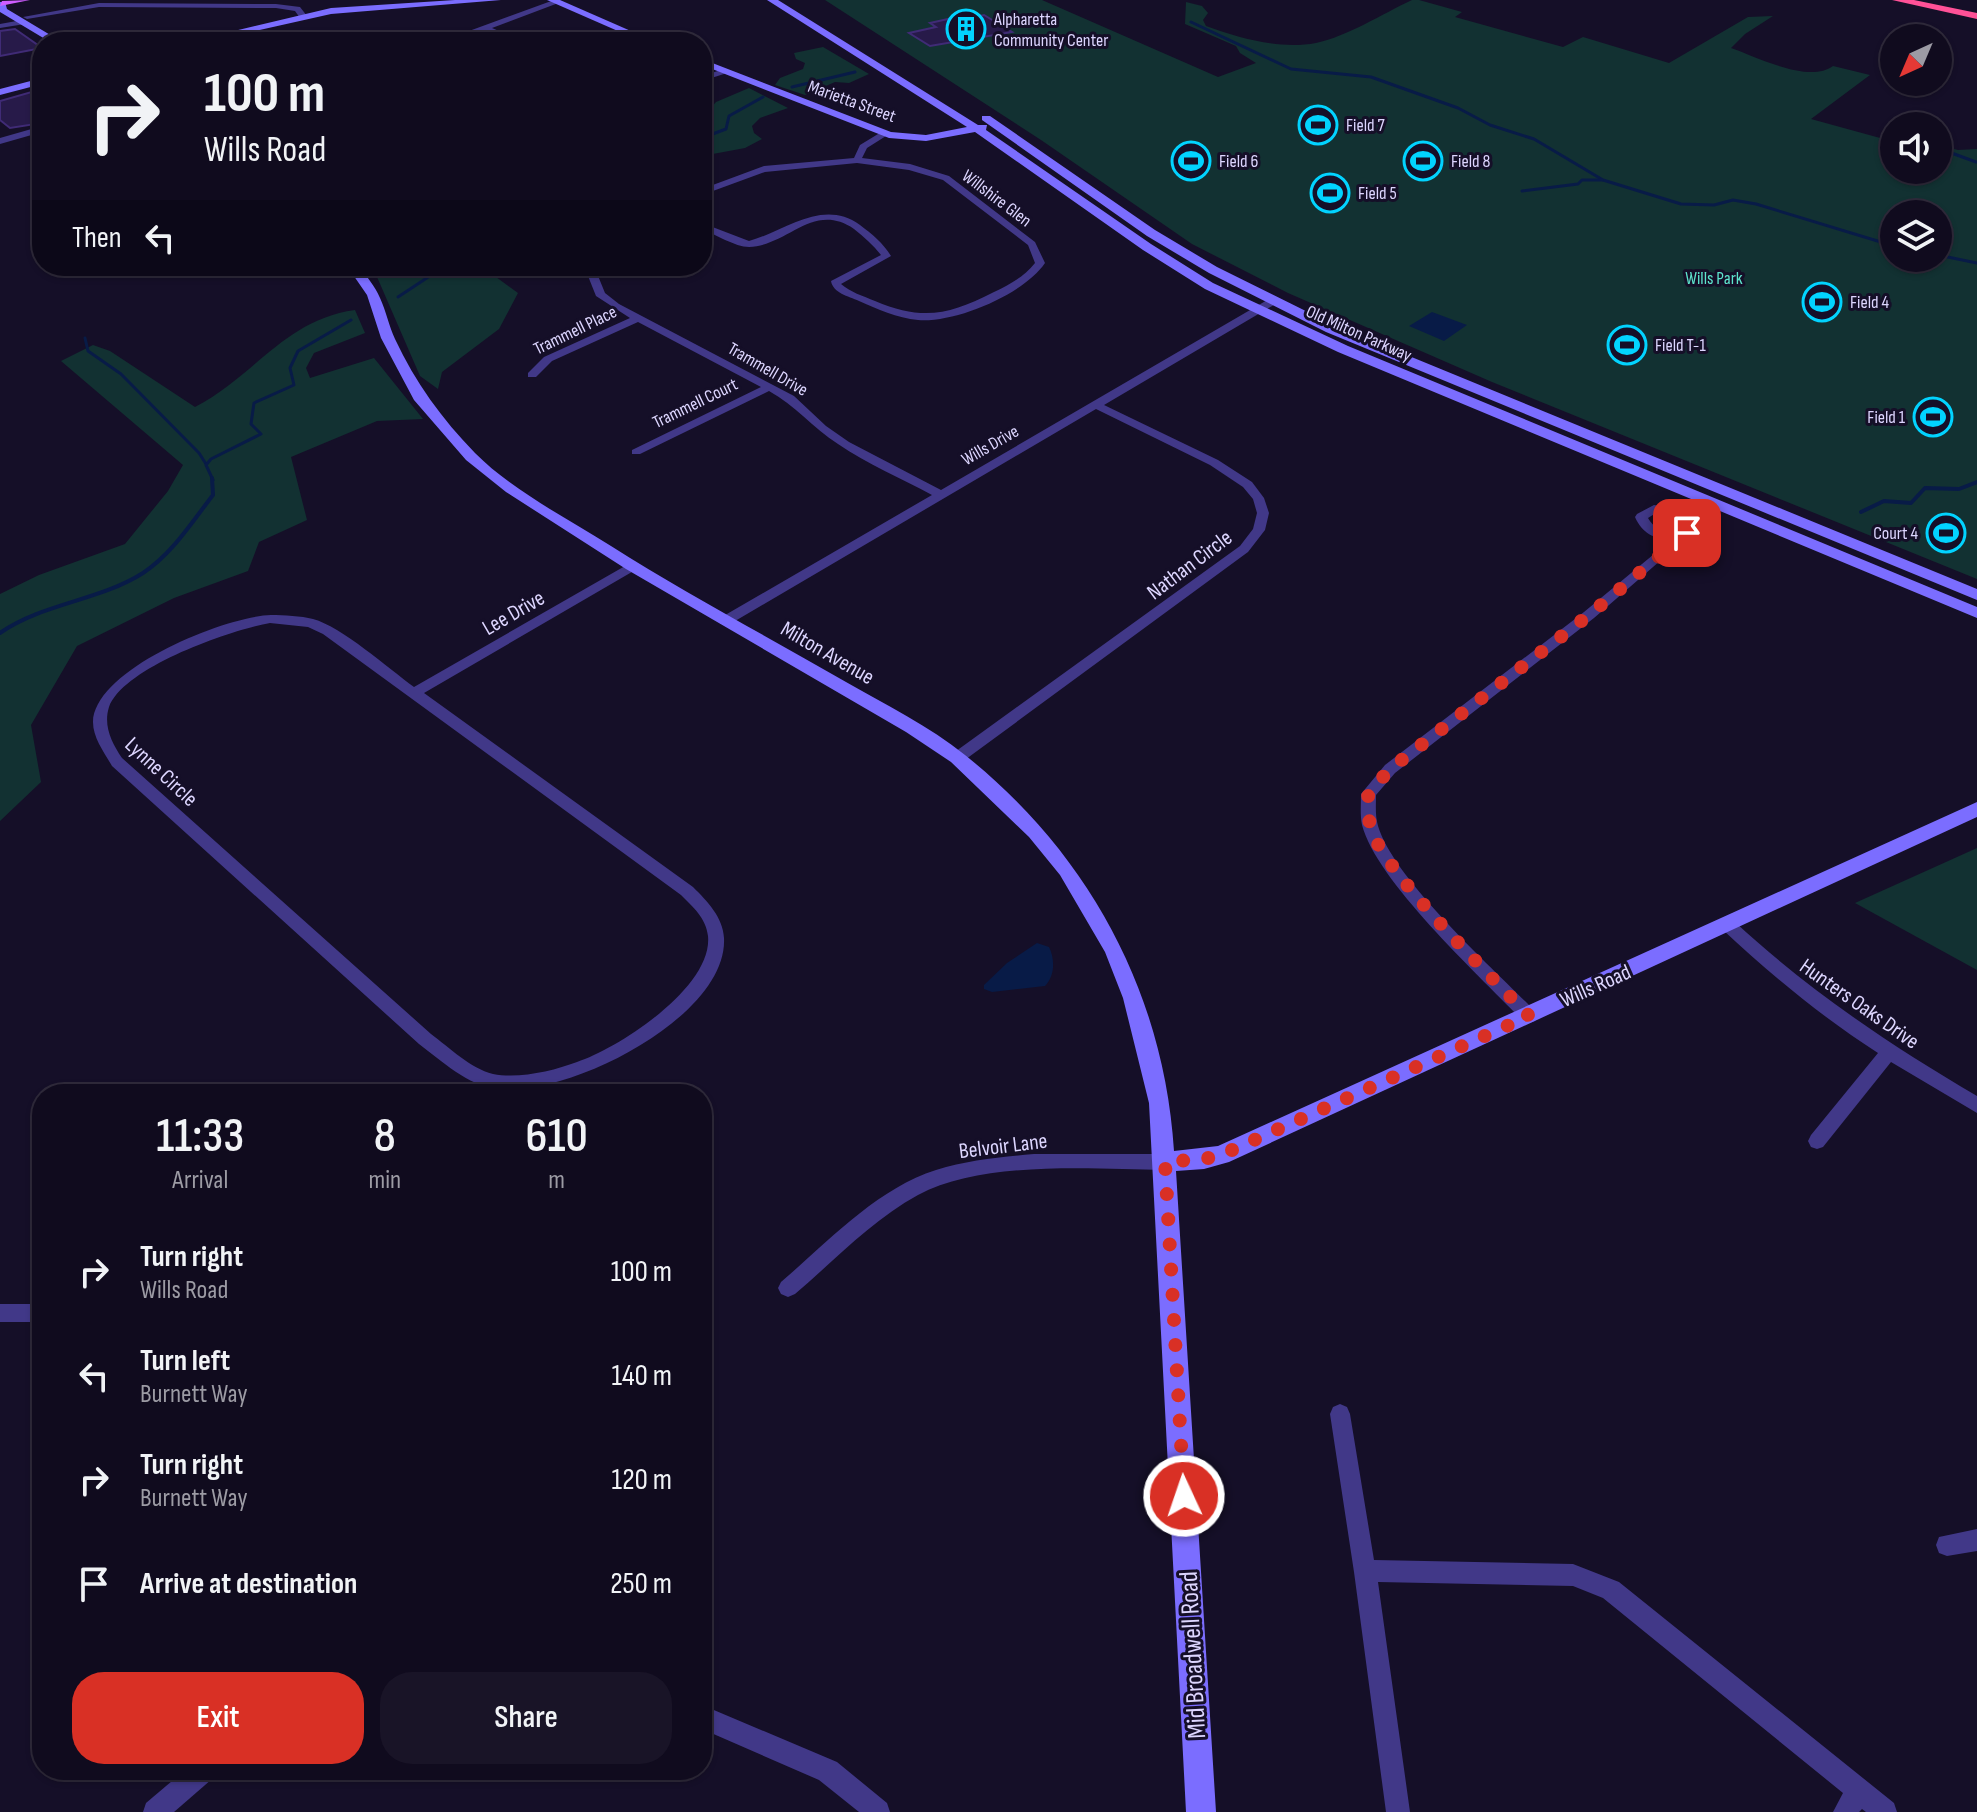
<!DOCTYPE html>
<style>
body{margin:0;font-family:"Sofia Sans Condensed",sans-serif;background:#191427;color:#f1f3f6;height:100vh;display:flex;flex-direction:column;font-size:30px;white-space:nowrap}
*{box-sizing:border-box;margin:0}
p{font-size:26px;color:#9c9ba4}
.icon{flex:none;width:44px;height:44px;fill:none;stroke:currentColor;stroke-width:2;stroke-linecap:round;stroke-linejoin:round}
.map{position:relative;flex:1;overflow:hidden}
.side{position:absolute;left:32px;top:1084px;width:680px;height:696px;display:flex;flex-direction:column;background:#100b1e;border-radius:32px;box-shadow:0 2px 6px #0004,0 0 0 2px #302b3c}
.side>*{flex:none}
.guide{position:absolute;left:32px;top:32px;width:680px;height:244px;border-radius:32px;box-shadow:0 2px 6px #0004,0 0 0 2px #302b3c;background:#100b1e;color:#f1f3f6;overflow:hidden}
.needle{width:52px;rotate:224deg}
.buttons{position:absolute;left:1880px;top:24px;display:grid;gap:16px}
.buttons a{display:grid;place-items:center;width:72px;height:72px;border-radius:50%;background:#100b1e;box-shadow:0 2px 6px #0004,0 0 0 2px #302b3c;font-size:40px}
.pin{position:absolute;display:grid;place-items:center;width:68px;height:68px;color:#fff;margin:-34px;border-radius:16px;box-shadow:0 4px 12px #0006}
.me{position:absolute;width:88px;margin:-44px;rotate:357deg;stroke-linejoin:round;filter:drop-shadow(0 0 6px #0008)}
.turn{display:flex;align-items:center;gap:28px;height:168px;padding:0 40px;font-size:36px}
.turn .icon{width:104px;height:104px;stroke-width:2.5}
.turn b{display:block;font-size:56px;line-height:68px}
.then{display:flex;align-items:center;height:76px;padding:0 40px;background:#0003;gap:16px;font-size:30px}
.eta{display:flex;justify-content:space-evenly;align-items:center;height:136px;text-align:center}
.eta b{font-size:48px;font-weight:600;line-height:56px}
.primary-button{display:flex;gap:16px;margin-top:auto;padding:16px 40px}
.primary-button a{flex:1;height:92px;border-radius:32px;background:#d93025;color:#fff;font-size:32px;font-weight:600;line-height:92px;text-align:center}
.primary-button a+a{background:#191427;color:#f1f3f6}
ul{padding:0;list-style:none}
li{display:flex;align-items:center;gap:24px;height:104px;padding:0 40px}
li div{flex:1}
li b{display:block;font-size:30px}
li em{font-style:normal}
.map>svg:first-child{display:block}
.green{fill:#123132;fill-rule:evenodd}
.water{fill:#081b47}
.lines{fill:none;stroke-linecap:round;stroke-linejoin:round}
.stream-far1{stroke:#081b47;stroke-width:3}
.stream{stroke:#081b47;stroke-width:4}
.building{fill:#271a49;stroke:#402b76;stroke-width:2}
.street{fill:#413888;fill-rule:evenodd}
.secondary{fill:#7b6dff;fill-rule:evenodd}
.primary{fill:#ce5dff;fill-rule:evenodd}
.highway{fill:#ff5197;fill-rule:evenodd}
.route{stroke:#d93025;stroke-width:14;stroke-dasharray:0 25.2}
.labels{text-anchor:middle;stroke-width:6;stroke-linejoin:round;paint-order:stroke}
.far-poi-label{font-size:18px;fill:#ddd6ff;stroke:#150f28;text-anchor:start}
.far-street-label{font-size:18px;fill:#ddd6ff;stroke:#150f28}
.far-park-label{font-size:18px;fill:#5de4cc;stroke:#150f28}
.street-label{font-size:22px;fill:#ddd6ff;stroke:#150f28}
.near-street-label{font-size:26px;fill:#ddd6ff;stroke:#150f28}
</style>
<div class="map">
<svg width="1977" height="1812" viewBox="0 0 1977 1812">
<rect width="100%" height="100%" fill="#150f28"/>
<g class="green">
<path d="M825,0H1042L1218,77L1256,63L1240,53L1236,46L1185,24L1186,2L1202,6L1208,13L1203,20L1206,26C1240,38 1279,50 1316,43C1348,36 1382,14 1412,0H1419L1462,12L1455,17L1563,47L1583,37L1669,63L1748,17L1773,16L1745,34L1731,48C1757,57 1809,84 1833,66L1870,75L1811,119L1891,141L1894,139V170H1938V145L1958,150L1977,149V579L1492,382L1288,293L1192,244L1041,140ZM1894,214H1938V258H1894Z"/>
<polygon points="823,47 869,74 849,83 835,82 805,95 775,85 780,78 803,69 805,63 796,59 794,53"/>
<polygon points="749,88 788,108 760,118 752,126 754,133 762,139 745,148 702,156 702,118 716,102"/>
<polygon points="413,266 481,266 518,293 499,329 442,372 438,389 420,376 374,270"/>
<path d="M355,310L365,333L314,353L306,368L310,378L374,358L423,419L377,421L291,457L307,520L259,542L248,571L174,598L77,646L31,725L41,782L0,821V594L39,575L125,544L168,491L183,465L61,361L93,345L110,351L195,407C255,376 284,320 355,310Z"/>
<polygon points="1977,848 1977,970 1855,903"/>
</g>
<g class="water">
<polygon points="1432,312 1467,325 1444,341 1409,326"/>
<path d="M1037,943L1049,947C1055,959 1055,976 1045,986L992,992L984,989V985L1007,963Z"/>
</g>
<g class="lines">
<g class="stream-far1">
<polyline points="1191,22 1291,69 1371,77 1458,108 1490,125 1534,139 1603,180 1681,204 1714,205 1733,200 1756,204 1894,246"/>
<polyline points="792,87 855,72"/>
<polyline points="702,138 726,129 729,116 763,97"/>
<polyline points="1938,148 1976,162"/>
<polyline points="1522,191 1578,184 1582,180 1602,180"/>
<polyline points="1938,255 1977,263"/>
<polyline points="398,297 445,266"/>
<polyline points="85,338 88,351 121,374 199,453 206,464"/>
<polyline points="213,480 206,465 211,459 261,434 251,424 254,403 294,385 290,368 298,351 351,320"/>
</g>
<g class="stream">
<polyline points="1861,512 1884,501 1911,503 1925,488 1959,489 1977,482"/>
<path d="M0,633C43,603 99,601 143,573C172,554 192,522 213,495L212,478"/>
</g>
</g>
<g class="building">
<polygon points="970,14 975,17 984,15 1012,32 930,46 909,33 936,27 930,23"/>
<polygon points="15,29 42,48 0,56 0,31"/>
<polygon points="42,89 42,123 10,128 0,120 0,101"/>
</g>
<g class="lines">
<g class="street">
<polygon points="554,0 561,2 492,28 525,42 514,42 484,30 450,42 439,42"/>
<polygon points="99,3 276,4 300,7 307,16 300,18 295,11 276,8 99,7 27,19 23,17"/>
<polygon points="22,20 25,24 0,28 0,24"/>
<polygon points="724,69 727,73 702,81 702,76"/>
<polygon points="42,126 42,132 0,144 0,138"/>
<path d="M883,131L886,132V136L867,148L862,158L910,164L949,176L1035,242L1045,263C1024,294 956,323 918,320C897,318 877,309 859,301C848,296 833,293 831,281L881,255C873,245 864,237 854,229C813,201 788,246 749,247C735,247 715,234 702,229V223L749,241C786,231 822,198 860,225C872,234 883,243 891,256L841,284C850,292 863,296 875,301C923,321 949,315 994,292C1010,284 1024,277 1035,263L1028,245L943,180L909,170L857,163L765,172L702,195V189L764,166L854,158L860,145Z"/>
<path d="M584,266H594L605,293L619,304L794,396L826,426L849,442L941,490L1269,299H1277V303L1104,405L1218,460L1252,482L1264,498L1269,513L1265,530L1248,552L962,762H952L950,758L952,754L1240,546L1253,529L1257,513L1253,499L1243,487L1210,465L1096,409L730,624H720V618L932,495C901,478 867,464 838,444C813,428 795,405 769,391L640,454H632V450L761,387L638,322L552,361L536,377H528V373L544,357L630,318L596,296Z"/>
<path d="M1654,505C1673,508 1692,508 1697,529L1594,618L1395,773L1376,795C1376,805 1375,816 1378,826C1394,880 1494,969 1535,1011L1538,1016L1535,1021L1529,1023L1523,1021C1480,976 1377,882 1362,825C1360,815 1361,804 1361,794L1385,765L1584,612L1671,540C1654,539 1642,533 1635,517L1637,514ZM1656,513L1674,515L1683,522L1685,528C1670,536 1656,532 1648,518Z"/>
<path d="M632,562L637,563V569L424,693L693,887C707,901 723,917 724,938C728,1017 567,1098 497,1089C467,1085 443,1062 419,1044L112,766C104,752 93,738 93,722C94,669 226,616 271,615C284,615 301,616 313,619C342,627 388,668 414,687ZM270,623L308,627L323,634L681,895C693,907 706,918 708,936C713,987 619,1048 577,1062C553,1071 519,1079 493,1074C470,1068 450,1048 431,1034L122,758C112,743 103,726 109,707C124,667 231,630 270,623Z"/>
<path d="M1728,919L1734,921C1808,990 1890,1045 1977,1096V1113L1891,1062L1823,1147L1817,1149L1811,1147L1808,1141L1811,1135L1878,1053C1822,1017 1771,975 1722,929L1720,925L1722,921Z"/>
<path d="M1034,1154H1165L1172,1156L1174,1162L1172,1168L1165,1170C1093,1169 983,1160 918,1195C872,1220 834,1261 795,1294L788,1297L781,1294L778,1288L781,1282C828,1242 876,1189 936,1170C968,1160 1001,1157 1034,1154Z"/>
<rect x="0" y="1304" width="42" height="18"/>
<polygon points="1340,1404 1347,1407 1350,1414 1374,1560 1573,1564 1619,1582 1894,1803 1897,1812 1866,1812 1862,1809 1859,1812 1833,1812 1843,1793 1603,1598 1573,1586 1378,1582 1410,1812 1386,1812 1354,1572 1330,1414 1333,1407"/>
<polygon points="1977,1529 1977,1551 1947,1556 1939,1553 1936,1545 1939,1537"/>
<polygon points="702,1705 837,1762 887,1803 890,1812 859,1812 819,1780 702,1729"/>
<polygon points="185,1770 215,1770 212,1779 174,1812 143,1812 146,1803"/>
</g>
<g class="secondary">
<polygon points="455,0 501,0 331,14 206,42 188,42 331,8"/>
<polygon points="547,0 560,0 656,42 643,42"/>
<polygon points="767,0 778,0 978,125 987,125 986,130 1151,244 1213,283 1348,346 1977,607 1977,618 1338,352 1205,289 1143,250 975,132 926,141 889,138 702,65 702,59 891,132 926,135 967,127"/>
<polygon points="0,2 5,2 7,9 62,42 50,42 0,12"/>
<polygon points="42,78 42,84 0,95 0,89"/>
<polygon points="982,116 990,116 1155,230 1217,267 1336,326 1977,589 1977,600 1326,332 1209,273 1147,236 982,120"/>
<path d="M347,266H359C366,276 375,286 380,298C386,311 389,326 395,339C415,382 442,419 475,453C513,491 565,517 611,546C687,594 768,637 846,682C886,705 929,726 965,755C1089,854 1164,993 1174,1151L1218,1146L1977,802V817L1229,1162L1204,1169L1176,1171L1216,1812H1186L1149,1103L1123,998L1105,952L1060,875L1029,837L951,762L906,732L626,569L506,492L466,460L414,400L381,338L367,295Z"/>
</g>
<polygon class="primary" points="30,0 0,6 2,1"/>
<polygon class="highway" points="1892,0 1914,0 1977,13 1977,19"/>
</g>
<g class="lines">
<path class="route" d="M1184,1496L1165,1162L1204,1159L1221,1155L1529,1016C1495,980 1378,867 1370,825C1368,815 1369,804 1368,794L1390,769L1589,615L1687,533"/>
</g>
<defs>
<symbol id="building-ring" viewBox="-11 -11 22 22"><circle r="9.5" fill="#150f28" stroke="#02d3ff" stroke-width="1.5"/><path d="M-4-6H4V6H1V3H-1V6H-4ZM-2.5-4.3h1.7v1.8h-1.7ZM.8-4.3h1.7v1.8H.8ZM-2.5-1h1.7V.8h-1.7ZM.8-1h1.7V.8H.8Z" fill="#02d3ff"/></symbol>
<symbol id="stadium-ring" viewBox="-11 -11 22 22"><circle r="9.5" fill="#150f28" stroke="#02d3ff" stroke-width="1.5"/><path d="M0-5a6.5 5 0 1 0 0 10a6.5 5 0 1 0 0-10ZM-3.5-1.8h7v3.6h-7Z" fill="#02d3ff"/></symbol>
</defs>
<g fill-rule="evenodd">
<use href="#building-ring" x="944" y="7" width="44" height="44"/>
<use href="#stadium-ring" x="1296" y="103" width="44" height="44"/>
<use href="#stadium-ring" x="1169" y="139" width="44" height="44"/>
<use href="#stadium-ring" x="1401" y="139" width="44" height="44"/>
<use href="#stadium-ring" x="1308" y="171" width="44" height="44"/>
<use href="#stadium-ring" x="1800" y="280" width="44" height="44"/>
<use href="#stadium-ring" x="1605" y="323" width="44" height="44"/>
<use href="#stadium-ring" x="1911" y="395" width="44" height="44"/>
<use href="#stadium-ring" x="1924" y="511" width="44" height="44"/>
</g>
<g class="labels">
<g class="far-poi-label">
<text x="994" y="25">Alpharetta<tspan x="994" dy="21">Community Center</tspan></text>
<text x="1346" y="131">Field 7</text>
<text x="1219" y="167">Field 6</text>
<text x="1451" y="167">Field 8</text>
<text x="1358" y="199">Field 5</text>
<text x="1850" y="308">Field 4</text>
<text x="1655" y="351">Field T-1</text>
<text x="1905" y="423" text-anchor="end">Field 1</text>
<text x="1918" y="539" text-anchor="end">Court 4</text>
</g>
<g class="far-street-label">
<text transform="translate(852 101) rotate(20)" y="6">Marietta Street</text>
<text transform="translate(997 198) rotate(37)" y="6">Willshire Glen</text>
<text transform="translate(575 330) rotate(-26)" y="6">Trammell Place</text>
<text transform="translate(1359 333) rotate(24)" y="6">Old Milton Parkway</text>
<text transform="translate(768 369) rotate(30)" y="6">Trammell Drive</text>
<text transform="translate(695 403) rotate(-26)" y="6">Trammell Court</text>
<text transform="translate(990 445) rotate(-30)" y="6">Wills Drive</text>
</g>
<g class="far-park-label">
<text x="1714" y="284">Wills Park</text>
</g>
<g class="street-label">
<text transform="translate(1189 564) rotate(-37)" y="8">Nathan Circle</text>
<text transform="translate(513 612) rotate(-30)" y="8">Lee Drive</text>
<text transform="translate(828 652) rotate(30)" y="8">Milton Avenue</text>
<text transform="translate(162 771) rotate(43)" y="8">Lynne Circle</text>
<text transform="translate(1595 985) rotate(-24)" y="8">Wills Road</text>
<text transform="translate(1860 1003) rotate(35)" y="8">Hunters Oaks Drive</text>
<text transform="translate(1003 1145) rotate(-7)" y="8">Belvoir Lane</text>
</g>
<g class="near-street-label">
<text transform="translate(1192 1655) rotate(-93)" y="9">Mid Broadwell Road</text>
</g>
</g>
</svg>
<div class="buttons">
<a><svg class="needle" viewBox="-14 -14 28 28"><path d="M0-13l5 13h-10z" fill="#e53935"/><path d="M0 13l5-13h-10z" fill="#9c9ba4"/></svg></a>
<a><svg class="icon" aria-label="sound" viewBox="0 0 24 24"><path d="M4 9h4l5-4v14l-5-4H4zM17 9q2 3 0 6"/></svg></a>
<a><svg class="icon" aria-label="layers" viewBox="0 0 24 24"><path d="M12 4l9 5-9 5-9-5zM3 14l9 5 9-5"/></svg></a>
</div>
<div class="pin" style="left:1687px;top:533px;background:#d93025"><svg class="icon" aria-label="arrive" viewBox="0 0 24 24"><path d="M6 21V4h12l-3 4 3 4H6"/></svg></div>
<svg class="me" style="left:1184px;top:1496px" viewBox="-20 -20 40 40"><circle r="17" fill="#d93025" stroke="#fff" stroke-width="3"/><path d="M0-11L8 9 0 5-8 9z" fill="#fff"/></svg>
<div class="guide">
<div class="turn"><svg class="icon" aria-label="right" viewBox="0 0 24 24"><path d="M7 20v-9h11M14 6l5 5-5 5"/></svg><div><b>100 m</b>Wills Road</div></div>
<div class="then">Then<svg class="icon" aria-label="left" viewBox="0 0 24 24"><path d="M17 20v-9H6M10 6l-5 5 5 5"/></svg></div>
</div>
<section class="side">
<div class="eta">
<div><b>11:33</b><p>Arrival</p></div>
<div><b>8</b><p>min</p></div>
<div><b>610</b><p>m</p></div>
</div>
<ul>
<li><svg class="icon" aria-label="right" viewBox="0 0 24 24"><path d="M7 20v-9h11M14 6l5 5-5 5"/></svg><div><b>Turn right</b><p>Wills Road</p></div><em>100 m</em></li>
<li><svg class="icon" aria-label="left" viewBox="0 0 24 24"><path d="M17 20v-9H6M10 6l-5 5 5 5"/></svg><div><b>Turn left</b><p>Burnett Way</p></div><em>140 m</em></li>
<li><svg class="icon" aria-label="right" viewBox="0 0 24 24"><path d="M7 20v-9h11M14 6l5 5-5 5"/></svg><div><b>Turn right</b><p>Burnett Way</p></div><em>120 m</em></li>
<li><svg class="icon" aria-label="arrive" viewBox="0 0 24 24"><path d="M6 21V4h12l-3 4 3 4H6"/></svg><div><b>Arrive at destination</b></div><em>250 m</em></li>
</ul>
<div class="primary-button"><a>Exit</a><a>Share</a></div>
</section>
</div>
